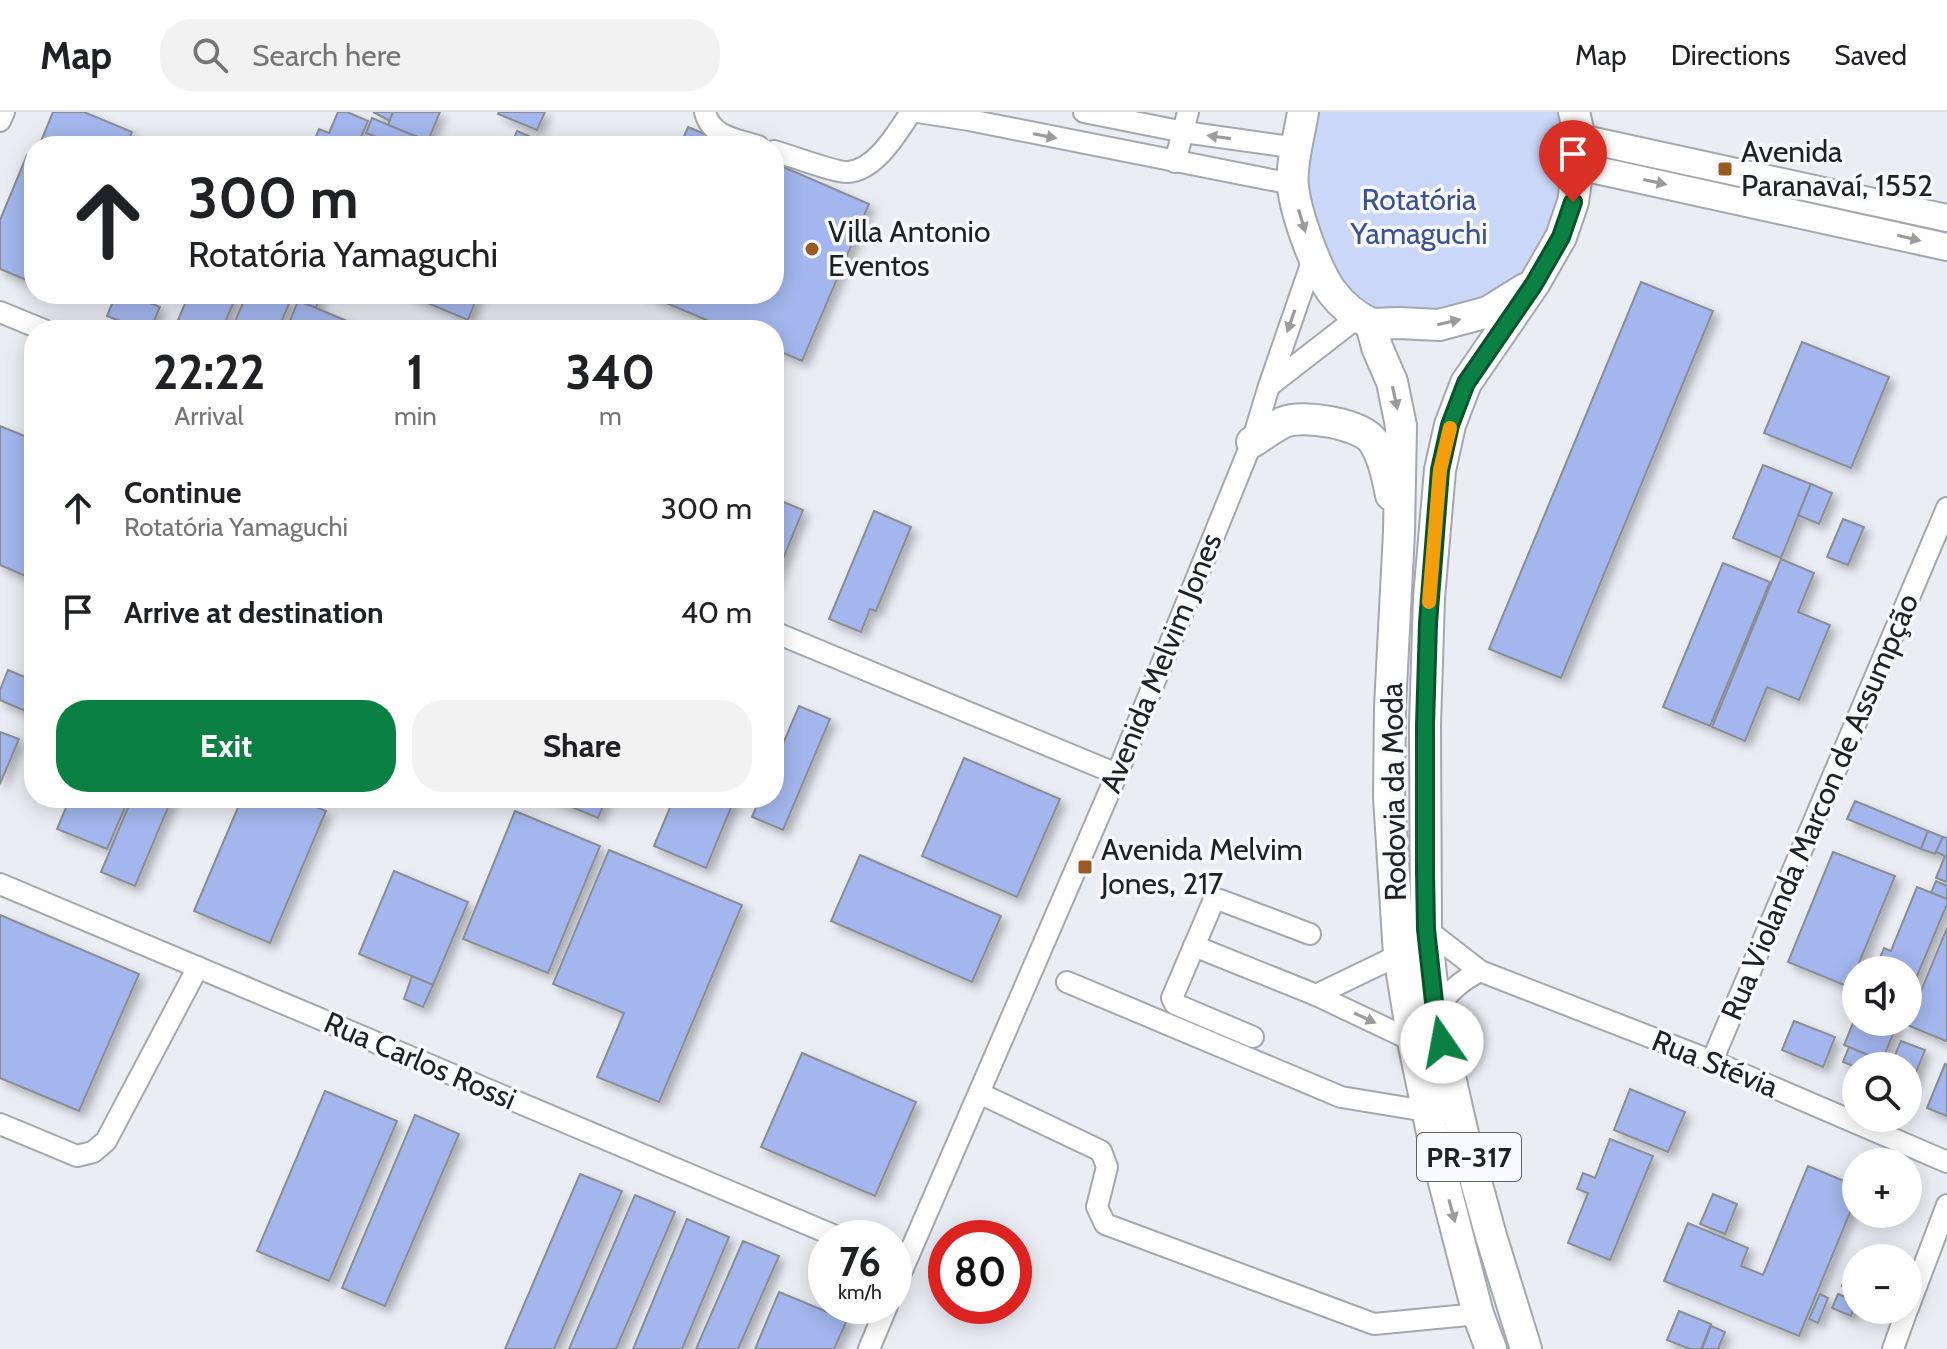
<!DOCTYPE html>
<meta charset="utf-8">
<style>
body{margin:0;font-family:Cabin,sans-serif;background:#f2f2f2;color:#202124;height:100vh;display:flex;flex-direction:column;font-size:30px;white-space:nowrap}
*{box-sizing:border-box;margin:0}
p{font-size:26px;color:#757577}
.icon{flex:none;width:44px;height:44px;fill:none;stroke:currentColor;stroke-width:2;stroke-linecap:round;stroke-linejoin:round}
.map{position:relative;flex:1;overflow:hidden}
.details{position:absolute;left:24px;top:208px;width:760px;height:488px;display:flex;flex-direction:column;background:#fff;border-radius:32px;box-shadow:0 4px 20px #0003}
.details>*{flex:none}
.top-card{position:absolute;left:24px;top:24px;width:760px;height:168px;border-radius:32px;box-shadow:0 4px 20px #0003;background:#fff;color:#202124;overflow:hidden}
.controls{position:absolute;left:1842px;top:844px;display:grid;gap:16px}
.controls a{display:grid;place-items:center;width:80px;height:80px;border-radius:50%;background:#fff;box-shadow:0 4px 20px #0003;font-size:40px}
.speed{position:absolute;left:808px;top:1108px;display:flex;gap:16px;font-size:40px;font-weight:700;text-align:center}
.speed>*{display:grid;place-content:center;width:104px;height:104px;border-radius:50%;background:#fff;box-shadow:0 4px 20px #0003;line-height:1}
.speed small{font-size:20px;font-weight:400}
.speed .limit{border:12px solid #d22;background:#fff;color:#111}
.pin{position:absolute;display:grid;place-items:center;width:68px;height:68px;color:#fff;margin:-82px -34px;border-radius:50% 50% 50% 0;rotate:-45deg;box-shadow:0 0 8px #0007}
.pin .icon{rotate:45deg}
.me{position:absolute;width:88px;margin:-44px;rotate:348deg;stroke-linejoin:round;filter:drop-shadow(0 0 6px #0008)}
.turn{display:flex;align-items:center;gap:28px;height:168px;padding:0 32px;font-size:36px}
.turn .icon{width:104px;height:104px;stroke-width:2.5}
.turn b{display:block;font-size:56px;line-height:68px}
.eta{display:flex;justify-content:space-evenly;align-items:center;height:136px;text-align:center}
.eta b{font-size:48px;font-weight:700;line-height:56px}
.button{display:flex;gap:16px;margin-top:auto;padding:16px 32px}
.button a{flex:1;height:92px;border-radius:32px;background:#0b8043;color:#fff;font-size:32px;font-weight:700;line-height:92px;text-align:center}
.button a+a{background:#f2f2f2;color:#202124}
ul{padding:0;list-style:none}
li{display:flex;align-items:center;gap:24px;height:104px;padding:0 32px}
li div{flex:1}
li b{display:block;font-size:30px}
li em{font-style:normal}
header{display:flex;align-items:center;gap:48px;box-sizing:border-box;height:112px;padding:0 40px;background:#fff;border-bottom:2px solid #e0e0e0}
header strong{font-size:38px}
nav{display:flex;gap:44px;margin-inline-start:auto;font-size:28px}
.search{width:560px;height:72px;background:#f2f2f2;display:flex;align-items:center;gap:20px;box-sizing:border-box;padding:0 28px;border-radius:32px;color:#757577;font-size:30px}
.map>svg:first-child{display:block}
.green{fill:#cbd7f8}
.building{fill:#a3b7ee;stroke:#8a8d94;stroke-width:2;filter:url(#shadow)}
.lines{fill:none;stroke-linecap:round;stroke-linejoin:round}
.minor-casing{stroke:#a4a7ae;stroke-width:24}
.major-casing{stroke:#a4a7ae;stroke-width:30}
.highway-casing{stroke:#a4a7ae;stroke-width:34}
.minor{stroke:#fff;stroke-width:20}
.major{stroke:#fff;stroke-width:26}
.highway{stroke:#fff;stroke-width:30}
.oneway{fill:#9b9b9c}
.route-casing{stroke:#07532c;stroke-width:20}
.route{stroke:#0b8043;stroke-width:14}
.slow{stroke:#f59e0b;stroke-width:14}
.poi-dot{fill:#9a5b22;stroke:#f9faff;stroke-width:3}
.labels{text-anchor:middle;stroke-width:7;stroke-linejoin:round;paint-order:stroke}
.shield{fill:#f9faff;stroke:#616265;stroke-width:2}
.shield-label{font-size:28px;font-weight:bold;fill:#202123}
.poi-label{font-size:30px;fill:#202123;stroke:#f9faff;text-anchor:start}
.park-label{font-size:30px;fill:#3c5092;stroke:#f9faff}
.street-label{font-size:30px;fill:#202123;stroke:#f9faff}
</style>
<header>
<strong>Map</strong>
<div class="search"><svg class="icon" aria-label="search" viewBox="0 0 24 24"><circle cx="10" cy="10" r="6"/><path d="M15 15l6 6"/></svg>Search here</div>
<nav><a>Map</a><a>Directions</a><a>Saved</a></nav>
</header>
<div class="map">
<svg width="1947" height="1237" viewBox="0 0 1947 1237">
<defs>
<filter id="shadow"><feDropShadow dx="5.5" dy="5.5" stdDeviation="4" flood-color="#0004"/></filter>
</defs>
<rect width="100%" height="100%" fill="#eaedf4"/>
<polygon class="green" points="1303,0 1574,0 1580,26 1534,172 1399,211 1332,180 1297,36"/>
<g class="building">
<polygon points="53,0 84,0 132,20 126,34 39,34"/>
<polygon points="338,0 347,0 368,9 357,34 312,34 319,17 329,21"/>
<polygon points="373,0 393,0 390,9"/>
<polygon points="393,0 440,0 428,29 388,13"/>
<polygon points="499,0 545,0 537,18 498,2"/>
<polygon points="372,6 417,25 414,34 399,34 366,21"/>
<polygon points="688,15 733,34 680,34"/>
<polygon points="517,19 541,29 539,34 511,34"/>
<polygon points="27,43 34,45 34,171 0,157 0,108"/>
<polygon points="774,51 869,92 802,249 774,237 774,218 730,218 645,182 774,182"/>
<polygon points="1641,170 1713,199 1561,566 1489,537"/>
<polygon points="116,182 129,182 160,195 150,218 142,218 107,204"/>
<polygon points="189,182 237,182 222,218 174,218"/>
<polygon points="247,182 278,182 291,187 278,218 231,218"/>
<polygon points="301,182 321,182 316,196 298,189"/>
<polygon points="406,182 478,182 468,208"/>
<polygon points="298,189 316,196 366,217 286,218"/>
<polygon points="1802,230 1889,265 1851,356 1764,321"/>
<polygon points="0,314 34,328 33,467 0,453"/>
<polygon points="1763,353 1811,372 1781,446 1733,426"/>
<polygon points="1811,372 1832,381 1819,412 1798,403"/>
<polygon points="774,386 803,398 774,469"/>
<polygon points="874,399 911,415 876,499 870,497 861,520 829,507"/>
<polygon points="1843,407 1864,415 1848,453 1827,445"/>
<polygon points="1781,447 1814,461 1798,500 1830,513 1799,588 1767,575 1745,629 1712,615"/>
<polygon points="1723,451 1770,470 1710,614 1663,595"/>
<polygon points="8,558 34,569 34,591 30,601 0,588 0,578"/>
<polygon points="799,594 830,607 783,718 752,705 760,686 774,686 774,653"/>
<polygon points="0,620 19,627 0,672"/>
<polygon points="964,646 1060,687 1017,785 922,744"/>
<polygon points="70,686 129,686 107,737 57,717"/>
<polygon points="132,686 172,686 135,774 101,760"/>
<polygon points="242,686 294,686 326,699 270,831 194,799"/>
<polygon points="550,686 606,686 598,706"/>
<polygon points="674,686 735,686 706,756 654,734"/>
<polygon points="1855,689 1928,719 1921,737 1847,707"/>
<polygon points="515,699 600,734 548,861 463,827"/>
<polygon points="1928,719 1943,725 1935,742 1921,737"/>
<polygon points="1943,725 1947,726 1947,770 1936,766 1945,744 1936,740"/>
<polygon points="609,738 742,793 659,990 597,965 624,901 553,872"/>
<polygon points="1833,740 1895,764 1849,875 1788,850"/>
<polygon points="860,743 1001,804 972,870 831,809"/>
<polygon points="394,759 468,790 433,873 359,842"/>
<polygon points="1936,769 1947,774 1947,787 1931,781"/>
<polygon points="1917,775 1947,787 1947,792 1908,886 1908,858 1875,858 1884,836 1891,839"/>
<polygon points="0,803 139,862 79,999 0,966"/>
<polygon points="1947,816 1947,927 1946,929 1907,913"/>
<polygon points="412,864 433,873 423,895 404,887"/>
<polygon points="1856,904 1856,910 1898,910 1882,949 1844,933"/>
<polygon points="1794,909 1835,925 1823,955 1782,938"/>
<polygon points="1901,929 1925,938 1910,975 1908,974 1908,954 1890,954"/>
<polygon points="1849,935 1882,949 1880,954 1856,955 1843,950"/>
<polygon points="802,941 916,990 875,1084 761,1035"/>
<polygon points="1945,952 1947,953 1947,1004 1927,996"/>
<polygon points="1630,977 1685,1000 1668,1040 1614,1018"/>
<polygon points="325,979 397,1009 329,1169 257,1139"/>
<polygon points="415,1003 459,1022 385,1194 342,1176"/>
<polygon points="1610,1027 1653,1044 1610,1148 1568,1131 1588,1081 1577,1077 1583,1061 1595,1066"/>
<polygon points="1808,1054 1856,1074 1856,1086 1799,1224 1664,1169 1688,1111 1748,1136 1741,1154 1763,1163"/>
<polygon points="580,1062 622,1079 554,1237 505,1237"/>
<polygon points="1713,1082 1737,1092 1725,1122 1700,1112"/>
<polygon points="635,1083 675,1100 616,1237 569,1237"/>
<polygon points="687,1107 729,1125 682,1237 633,1237"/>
<polygon points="743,1129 779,1144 738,1237 696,1237"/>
<polygon points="1853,1148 1856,1149 1856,1179 1842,1174"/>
<polygon points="779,1180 847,1208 834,1237 755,1237"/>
<polygon points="1820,1182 1828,1186 1818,1211 1809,1207"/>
<polygon points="1838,1182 1856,1189 1851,1204 1832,1196"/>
<polygon points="1679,1199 1711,1212 1701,1237 1690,1237 1667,1228"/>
<polygon points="1711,1214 1725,1220 1718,1237 1702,1237"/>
</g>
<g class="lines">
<defs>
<g id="minor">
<path d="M705,0C711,25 736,27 758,34"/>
<polyline points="918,0 969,8 1292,72"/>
<polyline points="1084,0 1184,20 1297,36"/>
<polyline points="0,9 4,0"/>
<path d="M774,39C789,43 836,61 848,60C876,58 897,21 911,0"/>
<polyline points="1175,50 1188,0"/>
<polyline points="0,200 44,218"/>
<polyline points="1269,274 1358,205"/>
<polyline points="774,520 1117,662"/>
<polyline points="0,772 840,1126"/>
<polyline points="1426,817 1480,859 1712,949 1947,1050"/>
<polyline points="1194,834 1316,883 1413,929"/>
<polyline points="1067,870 1341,985 1426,999"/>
<polyline points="1316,883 1399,843"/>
<path d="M1435,899C1450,879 1459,870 1480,859"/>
<polyline points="1253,925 1175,892 1172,886 1213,790 1220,788 1310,822"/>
<polyline points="1712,949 1947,396"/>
<polyline points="979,981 1101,1039 1107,1055 1097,1095 1105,1112 1374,1212 1478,1202"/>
<polyline points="0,1012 77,1044 93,1040 106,1029 198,855"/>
<polyline points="894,1177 1117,662 1252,330 1269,274 1314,144"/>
<polyline points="1908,1196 1947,1093"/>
<polyline points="869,1237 887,1194"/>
<polyline points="1893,1237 1907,1198"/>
</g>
<g id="major">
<polyline points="1580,26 1947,106"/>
<polyline points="1578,54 1947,135"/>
</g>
<g id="highway">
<path d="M1303,0C1300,20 1290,55 1293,75C1296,102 1316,158 1332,180C1342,193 1357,205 1371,212"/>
<polyline points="1371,212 1377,235 1392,270 1401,314 1399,420 1390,595 1389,685 1399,843 1413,929 1435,1035 1478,1202 1491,1237"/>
<polyline points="1371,212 1399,211 1439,213 1488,200 1525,177"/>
<path d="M1252,330C1262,324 1273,315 1284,310C1303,302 1361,312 1373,329C1383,343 1388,367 1391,383"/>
<polyline points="1526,1237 1491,1124 1463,1022 1435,899 1426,817 1425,613 1429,486 1440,358 1450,313 1466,271 1534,172 1561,125 1573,90 1578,54 1580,26 1574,0"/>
</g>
</defs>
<use href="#minor" class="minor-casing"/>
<use href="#major" class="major-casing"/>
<use href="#highway" class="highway-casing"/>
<use href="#minor" class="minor"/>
<use href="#major" class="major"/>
<use href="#highway" class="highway"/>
</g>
<defs><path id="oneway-solid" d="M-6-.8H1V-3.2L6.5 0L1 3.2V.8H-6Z" transform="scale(2)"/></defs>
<g class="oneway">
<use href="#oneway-solid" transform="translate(1045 24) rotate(11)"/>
<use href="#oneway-solid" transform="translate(1219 25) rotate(-172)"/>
<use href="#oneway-solid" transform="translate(1655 70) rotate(12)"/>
<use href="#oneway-solid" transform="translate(1302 109) rotate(73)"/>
<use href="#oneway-solid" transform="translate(1909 126) rotate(13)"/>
<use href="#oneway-solid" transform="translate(1291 209) rotate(109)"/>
<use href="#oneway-solid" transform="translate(1449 210) rotate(-13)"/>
<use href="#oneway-solid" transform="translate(1395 286) rotate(78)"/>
<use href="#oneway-solid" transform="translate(1365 906) rotate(25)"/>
<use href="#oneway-solid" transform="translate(1452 1099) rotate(75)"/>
</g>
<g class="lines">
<defs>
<polyline id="route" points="1442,930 1435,899 1426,817 1425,759 1425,613 1428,511 1440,358 1450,313 1466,271 1534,172 1561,125 1573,90"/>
</defs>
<use href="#route" class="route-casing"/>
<use href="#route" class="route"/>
<polyline class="slow" points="1429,490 1440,358 1450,316"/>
</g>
<g class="poi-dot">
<rect x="1717" y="49" width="16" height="16" rx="4"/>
<circle cx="812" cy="137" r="8"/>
<rect x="1077" y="747" width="16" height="16" rx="4"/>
</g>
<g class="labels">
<rect class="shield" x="1417" y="1021" width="104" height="48" rx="6"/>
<g class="shield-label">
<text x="1469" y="1055">PR-317</text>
</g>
<g class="poi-label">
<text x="1741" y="50">Avenida<tspan x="1741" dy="34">Paranavaí, 1552</tspan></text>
<text x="828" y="130">Villa Antonio<tspan x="828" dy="34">Eventos</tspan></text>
<text x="1101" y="748">Avenida Melvim<tspan x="1101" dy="34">Jones, 217</tspan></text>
</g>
<g class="park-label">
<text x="1419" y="98">Rotatória<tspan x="1419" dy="34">Yamaguchi</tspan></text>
</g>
<g class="street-label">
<text transform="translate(1161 551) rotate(-68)" y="10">Avenida Melvim Jones</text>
<text transform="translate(1394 680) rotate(-91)" y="10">Rodovia da Moda</text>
<text transform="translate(1820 695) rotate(-67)" y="10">Rua Violanda Marcon de Assumpção</text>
<text transform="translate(420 949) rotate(23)" y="10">Rua Carlos Rossi</text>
<text transform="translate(1715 952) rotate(22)" y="10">Rua Stévia</text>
</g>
</g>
</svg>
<div class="controls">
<a><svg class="icon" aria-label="sound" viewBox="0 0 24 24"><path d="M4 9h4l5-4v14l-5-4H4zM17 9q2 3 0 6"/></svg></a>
<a><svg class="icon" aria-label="search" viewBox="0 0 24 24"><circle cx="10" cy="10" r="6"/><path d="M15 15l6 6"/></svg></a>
<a>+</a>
<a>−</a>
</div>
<div class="speed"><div>76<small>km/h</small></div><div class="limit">80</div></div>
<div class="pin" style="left:1573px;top:90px;background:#d93025"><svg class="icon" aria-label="arrive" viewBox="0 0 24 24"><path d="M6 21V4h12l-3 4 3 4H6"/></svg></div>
<svg class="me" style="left:1442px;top:930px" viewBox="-20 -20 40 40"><circle r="19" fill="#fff"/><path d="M0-13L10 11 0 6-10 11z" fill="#0b8043"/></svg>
<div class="top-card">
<div class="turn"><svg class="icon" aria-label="ahead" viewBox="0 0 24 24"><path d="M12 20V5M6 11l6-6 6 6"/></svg><div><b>300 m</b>Rotatória Yamaguchi</div></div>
</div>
<section class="details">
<div class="eta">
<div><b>22:22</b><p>Arrival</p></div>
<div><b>1</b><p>min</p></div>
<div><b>340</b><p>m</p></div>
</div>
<ul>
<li><svg class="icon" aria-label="ahead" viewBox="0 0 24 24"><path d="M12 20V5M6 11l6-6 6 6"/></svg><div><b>Continue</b><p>Rotatória Yamaguchi</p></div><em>300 m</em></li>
<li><svg class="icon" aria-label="arrive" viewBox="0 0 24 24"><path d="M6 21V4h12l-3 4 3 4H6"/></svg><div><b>Arrive at destination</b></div><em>40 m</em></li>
</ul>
<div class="button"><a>Exit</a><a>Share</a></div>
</section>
</div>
